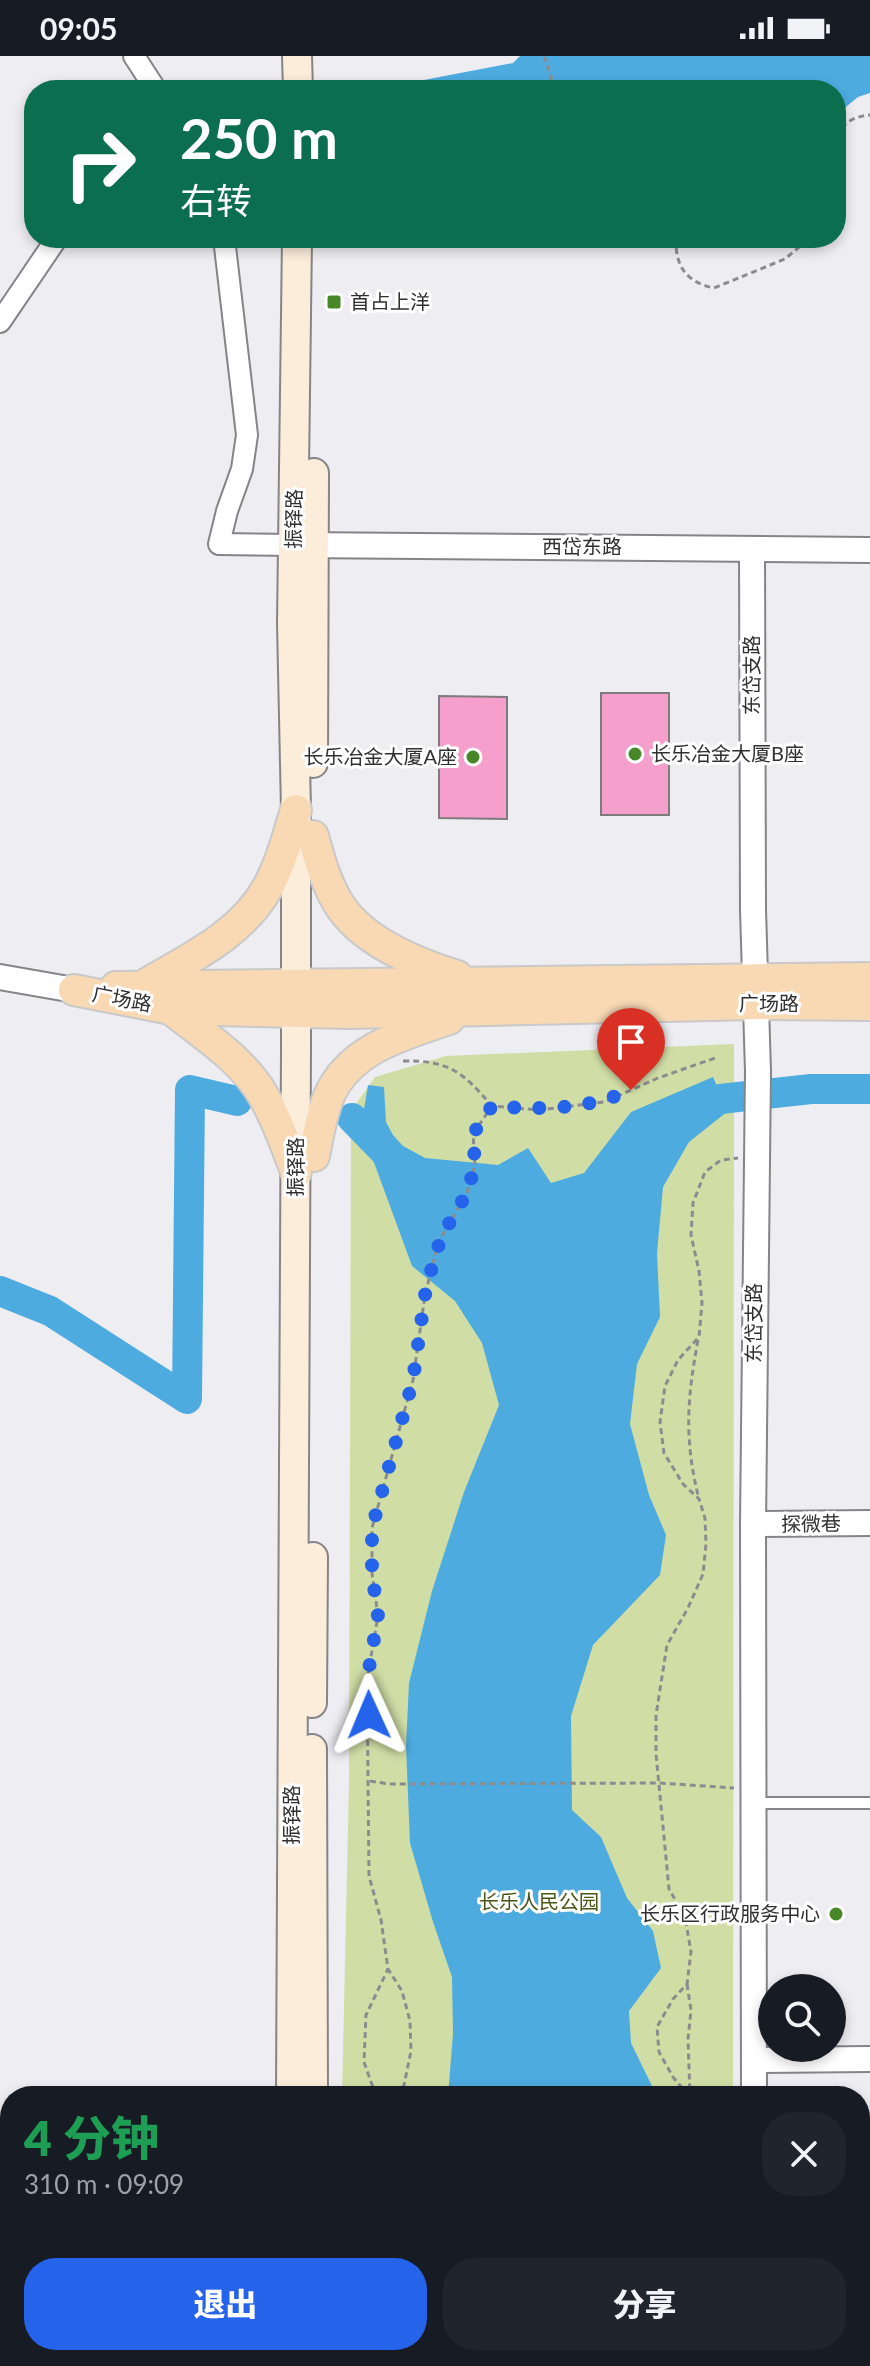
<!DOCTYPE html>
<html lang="zh">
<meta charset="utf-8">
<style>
body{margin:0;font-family:Lato,"Noto Sans SC",sans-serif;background:#20242c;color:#f1f3f6;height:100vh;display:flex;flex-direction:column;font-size:30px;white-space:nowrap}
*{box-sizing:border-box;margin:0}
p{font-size:26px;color:#9ea1a6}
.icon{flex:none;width:44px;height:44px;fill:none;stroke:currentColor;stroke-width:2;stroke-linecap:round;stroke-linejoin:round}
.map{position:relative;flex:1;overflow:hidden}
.panel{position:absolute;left:0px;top:2030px;width:870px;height:280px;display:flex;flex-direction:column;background:#171b24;border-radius:32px 32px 0 0;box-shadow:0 4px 12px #0003}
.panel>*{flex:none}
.guide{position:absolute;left:24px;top:24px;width:822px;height:168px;border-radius:32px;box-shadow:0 4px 12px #0003;background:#0b6e4f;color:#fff;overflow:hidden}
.tools{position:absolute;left:758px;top:1918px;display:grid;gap:16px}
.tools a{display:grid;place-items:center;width:88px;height:88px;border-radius:50%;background:#171b24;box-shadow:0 4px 12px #0003;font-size:40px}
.pin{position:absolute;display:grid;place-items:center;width:68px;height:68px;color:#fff;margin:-82px -34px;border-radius:50% 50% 50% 0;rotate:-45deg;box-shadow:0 0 8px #0007}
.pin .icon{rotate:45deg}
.me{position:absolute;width:88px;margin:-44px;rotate:359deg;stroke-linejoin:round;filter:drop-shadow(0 0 6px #0008)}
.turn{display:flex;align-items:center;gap:28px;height:168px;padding:0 24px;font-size:36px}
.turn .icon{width:104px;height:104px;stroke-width:2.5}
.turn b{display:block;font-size:56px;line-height:68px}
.round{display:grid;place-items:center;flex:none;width:84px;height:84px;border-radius:32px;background:#20242c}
.summary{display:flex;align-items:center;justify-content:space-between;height:136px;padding:0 24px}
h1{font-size:48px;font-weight:800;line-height:60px;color:#1e9e55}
.cta{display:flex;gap:16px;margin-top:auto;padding:16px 24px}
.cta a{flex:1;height:92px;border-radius:32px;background:#2563eb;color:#fff;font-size:32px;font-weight:800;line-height:92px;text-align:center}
.cta a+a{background:#20242c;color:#f1f3f6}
.status{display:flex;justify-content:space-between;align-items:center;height:56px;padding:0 40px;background:#171b24;direction:ltr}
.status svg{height:22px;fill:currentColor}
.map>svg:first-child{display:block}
.green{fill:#d0dea6}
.water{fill:#4eabe0}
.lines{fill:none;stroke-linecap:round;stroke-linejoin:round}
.river{stroke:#4eabe0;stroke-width:30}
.building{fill:#f59fcd;stroke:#7e7b7c;stroke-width:2}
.service-casing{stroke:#858589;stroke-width:14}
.minor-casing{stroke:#858589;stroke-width:24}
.tertiary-casing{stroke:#858589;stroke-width:28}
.secondary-casing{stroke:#858589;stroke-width:32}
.primary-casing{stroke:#c9c9c9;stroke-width:34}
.path{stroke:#8c8c8e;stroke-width:3;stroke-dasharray:6 4;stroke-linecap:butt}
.service{stroke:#fff;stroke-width:10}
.minor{stroke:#fff;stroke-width:20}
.tertiary{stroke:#fff;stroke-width:24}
.secondary{stroke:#fcecda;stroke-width:28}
.primary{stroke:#f8d9b4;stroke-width:30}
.route{stroke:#2563eb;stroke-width:14;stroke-dasharray:0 25.2}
.poi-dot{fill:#488728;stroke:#fff;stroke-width:3}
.labels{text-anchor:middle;stroke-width:6;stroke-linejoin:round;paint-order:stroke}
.poi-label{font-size:20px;fill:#303031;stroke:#fff;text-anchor:start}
.street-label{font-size:20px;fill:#303031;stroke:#fff}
.park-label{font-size:20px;fill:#4a5615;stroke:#fff}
</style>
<div class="status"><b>09:05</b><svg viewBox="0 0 49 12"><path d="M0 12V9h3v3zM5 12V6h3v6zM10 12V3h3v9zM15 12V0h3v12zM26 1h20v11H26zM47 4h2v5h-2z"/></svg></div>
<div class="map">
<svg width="870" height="2310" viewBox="0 0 870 2310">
<rect width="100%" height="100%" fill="#eeedf1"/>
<g class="green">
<polygon points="734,988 733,2040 342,2040 349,1728 351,1081 355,1049 375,1021 446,1000"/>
<rect x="337" y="2300" width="395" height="10"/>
</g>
<g class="water">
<polygon points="520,0 870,0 870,37 858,41 836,59 836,34 349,34 382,32 513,7"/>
<polygon points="713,1021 728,1055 689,1086 663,1131 657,1197 660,1261 637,1308 630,1368 649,1439 666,1479 660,1519 593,1589 571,1660 572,1754 601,1781 627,1842 653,1875 661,1912 629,1955 631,1987 653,2032 653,2040 448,2040 453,1978 452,1921 433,1866 410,1787 406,1690 409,1627 432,1535 464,1436 499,1349 482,1287 455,1245 412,1210 361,1071 368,1029 384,1031 386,1066 393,1079 403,1090 425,1102 498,1109 528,1092 551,1127 584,1117 631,1056"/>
<polygon points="485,2300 659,2300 660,2310 599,2310 584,2301 554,2310 495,2310"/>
</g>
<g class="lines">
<g class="river">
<polyline points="689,1061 720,1043 811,1033 870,1033"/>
<polyline points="352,1062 390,1101"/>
<polyline points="0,1235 50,1255 187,1343 190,1034 237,1045"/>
</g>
</g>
<g class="building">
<rect x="601" y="637" width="68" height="122"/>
<polygon points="439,640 507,641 507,763 439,762"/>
</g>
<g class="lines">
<defs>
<polyline id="service" points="753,1747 870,1747"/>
<g id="minor">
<polyline points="134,0 156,34"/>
<polyline points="224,182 247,379 242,413 227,455 219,488 294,489"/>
<polyline points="0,266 57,182"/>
<polyline points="0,2233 10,2265"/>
<polyline points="21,2300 24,2310"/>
</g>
<g id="tertiary">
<polyline points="296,489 870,494"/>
<polyline points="752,494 753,854 758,1015 753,1468 754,2040"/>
<polyline points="0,921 74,934"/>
<polyline points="753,1468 870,1467"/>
<polyline points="754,2004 870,2003"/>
<polyline points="753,2310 753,2300"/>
</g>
<g id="secondary">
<polyline points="297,0 298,34"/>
<polyline points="313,707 314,417"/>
<polyline points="312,1647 313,1501"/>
<polyline points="312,1693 313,2040"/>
<polyline points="291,2040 296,993 296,754 292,567 297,182"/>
<polyline points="313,2300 313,2310"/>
<polyline points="290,2310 290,2300"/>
</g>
<g id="primary">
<path d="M313,780C319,802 325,824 337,845C360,885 415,907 457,920"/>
<path d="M148,927C192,901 242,878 268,831C281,807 288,780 296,754"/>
<polyline points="116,931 870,922"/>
<polyline points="74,934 171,953 255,955 350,957 756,948 870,949"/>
<path d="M171,953C203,979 242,1003 263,1039C277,1063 286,1090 296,1115"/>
<path d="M314,1100C318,1080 321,1059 329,1040C350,992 403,979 449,963"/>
</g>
</defs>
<use href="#service" class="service-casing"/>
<use href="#minor" class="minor-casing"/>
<use href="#tertiary" class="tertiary-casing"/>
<use href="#secondary" class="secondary-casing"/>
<use href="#primary" class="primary-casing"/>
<g class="path">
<polyline points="544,0 551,20 551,34"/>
<path d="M836,80C844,66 855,60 870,59"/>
<path d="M676,182C675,210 686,226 714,232L785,203L810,182"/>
<path d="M403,1005C448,1004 463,1016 491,1049"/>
<path d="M698,1284C687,1343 684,1384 699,1443"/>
<polyline points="370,1725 389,1728 660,1727 734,1732"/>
<polyline points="687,1928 691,1954 688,1983 690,2039"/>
<polyline points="376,2040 364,2006 366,1959 388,1913"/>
<polyline points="397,2040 404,2029 411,1995 410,1965 402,1935 388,1913 381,1864 369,1820 367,1624 378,1560 372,1517 372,1472 413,1324 425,1239 435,1199 443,1178 467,1137 475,1109 473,1078 492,1050 540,1054 604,1046 658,1022 715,1002"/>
<polyline points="689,2040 673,2021 659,1996 657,1971 673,1943 687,1928 691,1896 685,1861 669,1833 656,1698 656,1659 667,1589 688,1552 703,1518 706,1488 705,1462 699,1443 683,1428 664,1397 660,1366 665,1330 678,1304 699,1281 702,1247 699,1215 691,1179 693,1147 705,1116 721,1104 738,1102"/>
<polyline points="405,2300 406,2310"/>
<polyline points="703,2300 704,2310"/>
<path d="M644,2310C659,2302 677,2305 693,2310"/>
</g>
<use href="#service" class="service"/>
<use href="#minor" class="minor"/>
<use href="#tertiary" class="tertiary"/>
<use href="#secondary" class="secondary"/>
<use href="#primary" class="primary"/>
</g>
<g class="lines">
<path class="route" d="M369,1659L367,1624L378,1560L372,1517V1472L413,1324L425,1239L435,1199L443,1178L467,1137L475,1109L473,1078L492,1050C540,1054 586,1054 631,1034"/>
</g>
<g class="poi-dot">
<rect x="326" y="238" width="16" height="16" rx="4"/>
<circle cx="635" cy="698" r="8"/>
<circle cx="473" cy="701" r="8"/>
<circle cx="836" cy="1858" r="8"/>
</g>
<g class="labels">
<g class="poi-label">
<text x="350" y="253">首占上洋</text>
<text x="651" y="705">长乐冶金大厦B座</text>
<text x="457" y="708" text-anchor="end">长乐冶金大厦A座</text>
<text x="820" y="1865" text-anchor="end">长乐区行政服务中心</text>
</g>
<g class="street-label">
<text transform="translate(294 463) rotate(-89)" y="7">振铎路</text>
<text x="582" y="498">西岱东路</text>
<text transform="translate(752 619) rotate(-90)" y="7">东岱支路</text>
<text transform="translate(122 943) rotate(11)" y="7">广场路</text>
<text x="769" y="955">广场路</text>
<text transform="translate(296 1111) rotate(-90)" y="7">振铎路</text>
<text transform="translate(754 1267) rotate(-90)" y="7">东岱支路</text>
<text transform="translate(811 1468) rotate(-1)" y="7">探微巷</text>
<text transform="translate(292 1759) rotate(-90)" y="7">振铎路</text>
</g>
<g class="park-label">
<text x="539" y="1853">长乐人民公园</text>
</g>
</g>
</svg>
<div class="tools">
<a><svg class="icon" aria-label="search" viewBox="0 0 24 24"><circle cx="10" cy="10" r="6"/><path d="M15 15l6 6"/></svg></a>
</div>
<div class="pin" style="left:631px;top:1034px;background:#d93025"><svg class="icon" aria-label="arrive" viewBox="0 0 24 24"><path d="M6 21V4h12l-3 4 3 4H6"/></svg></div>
<svg class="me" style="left:369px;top:1659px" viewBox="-20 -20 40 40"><path d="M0-17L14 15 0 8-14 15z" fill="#2563eb" stroke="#fff" stroke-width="4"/></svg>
<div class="guide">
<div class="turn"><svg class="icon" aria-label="right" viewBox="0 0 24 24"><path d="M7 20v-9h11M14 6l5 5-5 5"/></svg><div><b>250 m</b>右转</div></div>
</div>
<section class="panel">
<div class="summary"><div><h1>4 分钟</h1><p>310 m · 09:09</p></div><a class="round"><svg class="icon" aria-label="close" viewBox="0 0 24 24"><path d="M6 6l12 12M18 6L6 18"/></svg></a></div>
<div class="cta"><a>退出</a><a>分享</a></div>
</section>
</div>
